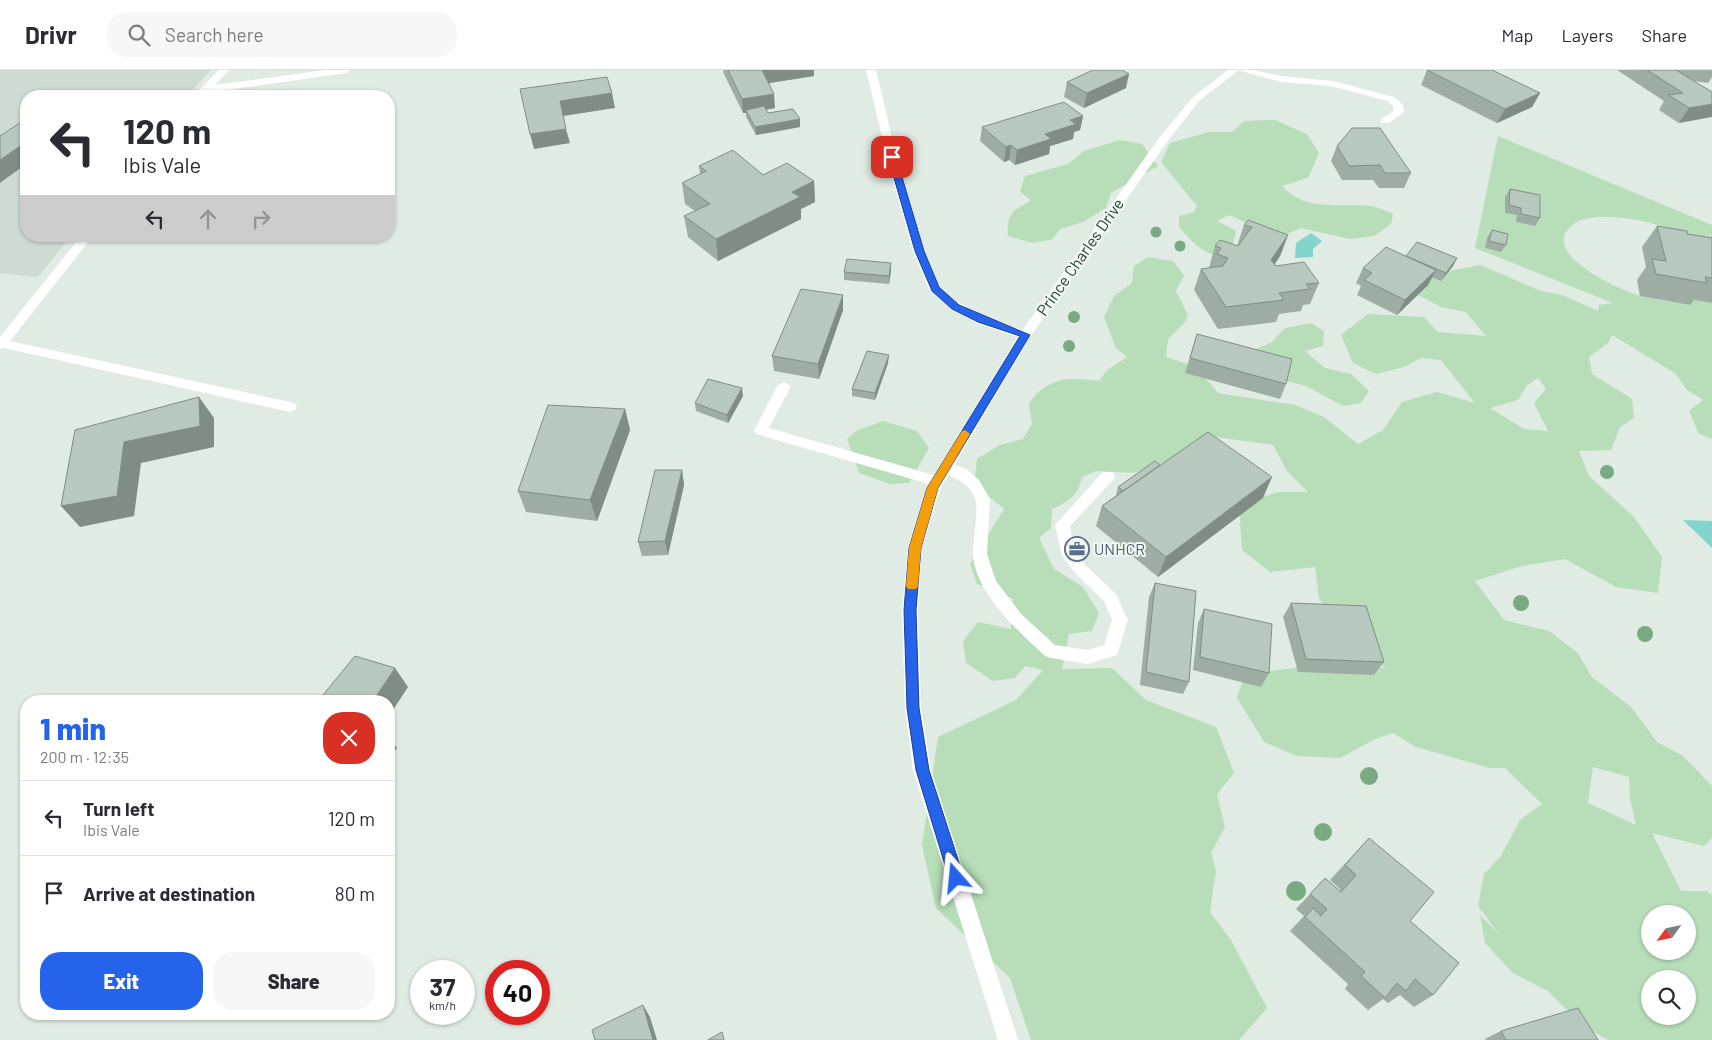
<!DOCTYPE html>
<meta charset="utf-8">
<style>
body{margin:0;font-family:Barlow,sans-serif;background:#f7f7f7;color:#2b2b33;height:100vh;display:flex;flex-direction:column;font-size:19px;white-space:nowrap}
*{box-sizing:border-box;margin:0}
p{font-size:16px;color:#7c7c81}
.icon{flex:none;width:28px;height:28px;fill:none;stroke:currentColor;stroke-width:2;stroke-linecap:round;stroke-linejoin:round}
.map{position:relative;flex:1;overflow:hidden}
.panel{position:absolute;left:20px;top:625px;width:375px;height:325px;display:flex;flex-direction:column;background:#fff;border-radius:20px;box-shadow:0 1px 4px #0004}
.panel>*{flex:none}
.banner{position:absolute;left:20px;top:20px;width:375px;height:152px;border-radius:20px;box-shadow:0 1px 4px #0004;background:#fff;color:#2b2b33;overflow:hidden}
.needle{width:32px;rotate:237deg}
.buttons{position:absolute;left:1641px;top:835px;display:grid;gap:10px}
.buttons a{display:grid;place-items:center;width:55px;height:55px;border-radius:50%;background:#fff;box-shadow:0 1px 4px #0004;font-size:25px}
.speed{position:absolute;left:410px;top:890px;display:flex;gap:10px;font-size:25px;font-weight:700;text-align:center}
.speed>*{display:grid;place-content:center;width:65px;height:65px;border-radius:50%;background:#fff;box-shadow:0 1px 4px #0004;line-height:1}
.speed small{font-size:12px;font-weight:400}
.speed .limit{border:8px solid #d22;background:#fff;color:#111}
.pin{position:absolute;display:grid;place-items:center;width:42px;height:42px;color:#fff;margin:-21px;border-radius:10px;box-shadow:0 2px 8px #0006}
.me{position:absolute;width:55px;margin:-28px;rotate:342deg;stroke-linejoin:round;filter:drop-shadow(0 0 4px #0008)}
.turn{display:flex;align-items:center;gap:18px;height:105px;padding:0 20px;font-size:22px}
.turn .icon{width:65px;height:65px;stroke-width:2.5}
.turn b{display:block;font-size:35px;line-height:42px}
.lanes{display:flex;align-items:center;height:48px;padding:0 20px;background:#0003;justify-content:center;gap:25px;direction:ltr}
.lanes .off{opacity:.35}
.round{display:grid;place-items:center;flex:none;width:52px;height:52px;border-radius:20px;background:#f7f7f7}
.headline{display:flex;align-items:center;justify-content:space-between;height:85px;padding:0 20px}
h1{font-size:30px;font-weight:800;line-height:38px;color:#2563eb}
.button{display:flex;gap:10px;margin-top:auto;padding:10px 20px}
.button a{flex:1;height:58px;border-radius:20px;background:#2563eb;color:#fff;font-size:20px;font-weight:800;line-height:58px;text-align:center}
.button a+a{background:#f7f7f7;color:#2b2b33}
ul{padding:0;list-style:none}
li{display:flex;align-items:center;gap:15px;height:75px;padding:0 20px;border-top:1px solid #e1e1e2}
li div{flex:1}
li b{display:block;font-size:19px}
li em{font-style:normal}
header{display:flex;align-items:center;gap:30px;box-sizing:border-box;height:70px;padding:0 25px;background:#fff;border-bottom:1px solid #e1e1e2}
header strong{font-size:24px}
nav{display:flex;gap:28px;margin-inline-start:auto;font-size:18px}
.search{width:350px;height:45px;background:#f7f7f7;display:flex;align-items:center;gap:12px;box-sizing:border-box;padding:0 18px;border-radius:20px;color:#7c7c81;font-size:19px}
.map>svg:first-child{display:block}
.built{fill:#cddbd2}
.green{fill:#b7deb8;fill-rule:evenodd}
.water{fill:#84d4ce}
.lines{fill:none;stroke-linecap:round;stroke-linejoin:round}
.path{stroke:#7eb195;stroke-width:2.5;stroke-dasharray:2 2.5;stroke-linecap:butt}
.service{fill:#fff;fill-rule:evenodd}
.minor{fill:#fff;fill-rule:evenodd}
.tertiary{fill:#fff;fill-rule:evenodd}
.tree{fill:#7aaa82}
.wall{fill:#9dada3}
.shaded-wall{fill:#808d85}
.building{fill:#b7c9be;stroke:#808d85}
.route{fill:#2563eb;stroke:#184099}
.slow{fill:#f59e0b}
.labels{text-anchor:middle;stroke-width:4;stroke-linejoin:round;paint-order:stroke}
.street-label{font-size:16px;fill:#1f3c2e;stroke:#f0f8f2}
.service-label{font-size:16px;fill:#4e5e75;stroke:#f0f8f2;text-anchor:start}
</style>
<header>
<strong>Drivr</strong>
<div class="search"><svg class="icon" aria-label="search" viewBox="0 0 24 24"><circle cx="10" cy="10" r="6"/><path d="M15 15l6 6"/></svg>Search here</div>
<nav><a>Map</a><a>Layers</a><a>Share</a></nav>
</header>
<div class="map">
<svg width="1712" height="970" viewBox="0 0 1712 970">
<rect width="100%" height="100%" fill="#dfebe3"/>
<polygon class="built" points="0,0 211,0 187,26 26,26 26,166 71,166 38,207 0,203"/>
<g class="green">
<path d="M1275,50L1307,64L1319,83L1308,108L1282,116C1305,142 1340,133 1370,136C1378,137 1385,141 1393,143L1391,154L1374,166L1350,169L1301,158L1287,164L1263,160L1229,145L1217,151L1236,161L1229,189C1205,185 1195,176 1179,157V146L1194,142L1197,136L1161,92L1170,73L1209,62H1232L1244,51Z"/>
<path d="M1498,66L1712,155V172C1674,160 1630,142 1590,148C1578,150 1567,155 1564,167C1558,192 1622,221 1641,226C1657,230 1674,232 1690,235L1688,229L1712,233V369L1699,364L1689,341L1703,330L1687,320L1676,304L1612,265L1608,273L1589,287L1592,304L1632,329L1634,348L1620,357L1611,380L1579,381L1589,406L1634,447L1662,487L1658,523L1616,517L1565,489L1522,496L1475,511L1504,550L1549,561L1578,583L1592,607L1631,637L1657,672L1683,686L1712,716V768L1704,776L1652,763L1681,821H1707L1712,825V970H1608L1583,956L1548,921L1513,903L1485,873L1480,845L1498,863L1478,836L1484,804L1501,786L1520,750L1542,734L1505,698H1490L1416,677L1393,663L1375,669L1340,688L1297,686L1264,672L1237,628L1245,604L1330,594L1386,598L1348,570L1319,528L1315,497L1270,502L1242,480L1239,435L1278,422H1308L1287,401L1273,375L1216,367L1174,390L1134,403L1096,401L1082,407C1078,426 1068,432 1052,439L1051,458L1039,468L1054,499L1083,517L1099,543L1092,561L1069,564L1062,599L1112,598L1146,630L1216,657L1234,703L1217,724L1225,757L1211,783L1216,801L1210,842L1231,870L1267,938L1239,970H1031L1010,908L936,838L922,775L938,667L1016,630L1043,600L1025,596L1015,608L993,611L966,593L963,571L978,552L1011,559L1013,529L977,514L970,494L1004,439L974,414L977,389L1000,375L1023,369L1032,354L1029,333C1049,306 1069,307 1099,311L1107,300L1127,287L1116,278L1104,247L1114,226L1132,213L1134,196L1148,187L1173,191L1184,205L1176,221L1188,245L1185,252L1168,269L1166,287L1196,297L1218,323L1295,335L1324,347L1358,374L1383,360L1402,332L1437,322L1475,333L1441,290L1421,288L1404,297L1376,304L1353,293L1341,265L1368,244L1424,247L1438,262L1486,266L1466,242L1441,237L1408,220L1434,204L1480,195L1541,221L1562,225L1598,241L1599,235L1613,233L1475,178ZM1538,308L1546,319L1534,333L1548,361L1524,359L1490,338L1518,330L1527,315ZM1593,697L1629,707L1630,729L1636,755L1588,733ZM1650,844H1688V881H1650ZM1650,909H1688V946H1650Z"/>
<path d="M1120,70L1142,74L1158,96L1111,123L1106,138L1083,152L1060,159L1053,169L1033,173L1008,166C1006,143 1013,141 1031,130L1020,122L1025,106L1068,94L1084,81Z"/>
<polygon points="1311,253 1324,261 1323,276 1305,281 1325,298 1351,304 1369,321 1361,333 1343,336 1308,317 1274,307 1243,285 1272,272 1285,258"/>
<polygon points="883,351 917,361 929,378 909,413 890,414 859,403 847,369 858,360"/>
</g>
<g class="water">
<polygon points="1311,163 1322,171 1313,179 1313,187 1295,188 1296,173"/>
<polygon points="1683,450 1712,451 1712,478"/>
</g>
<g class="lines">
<polyline class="path" points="36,24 37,26"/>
<g class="service">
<polygon points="1237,0 1254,0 1281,6 1333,11 1394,27 1403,35 1404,42 1389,53 1381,53 1381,49 1394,41 1393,36 1388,31 1330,16 1281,12"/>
<polygon points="784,312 791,316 769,358 941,407 943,411 941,415 936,416 756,364 754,361 777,316"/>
<path d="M946,391L966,399L979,410L990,429L987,484L996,511L1021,544L1055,575L1088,580L1104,575L1112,550L1104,531L1076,504L1062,486L1055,455L1103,402H1113L1115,406L1113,410L1070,456L1074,480L1086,496L1115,523L1128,550L1117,585L1088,594L1051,588L1045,586C1018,561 973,521 973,482C973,468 979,440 975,428C968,409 946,408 939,396Z"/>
</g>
<g class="minor">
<polygon points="219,0 229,0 215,15 325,0 351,0 346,3 199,24 197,22"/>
<path d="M866,0H876C892,65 904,133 930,194C934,202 936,213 942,218C965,243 999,252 1029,262L1031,265L1029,268H1021L977,253L952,240L929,219L913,181L891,104Z"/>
<polygon points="81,166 93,166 10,271 290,332 295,334 297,337 295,340 290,342 4,278 0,279 0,267"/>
</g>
<polygon class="tertiary" points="1228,0 1239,0 1199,31 1167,72 1030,267 940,419 922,478 918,540 921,638 931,700 1018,970 998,970 913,700 905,638 902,540 908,478 926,418 1021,262 1159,68 1193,27"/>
</g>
<g class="tree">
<circle cx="1156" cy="162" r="5.5"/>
<circle cx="1180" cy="176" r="5.5"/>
<circle cx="1074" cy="247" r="6"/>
<circle cx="1069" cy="276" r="6"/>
<circle cx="1607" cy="402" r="7"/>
<circle cx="1521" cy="533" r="8"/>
<circle cx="1645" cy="564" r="8"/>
<circle cx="1369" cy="706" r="9"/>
<circle cx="1323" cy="762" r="9"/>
<circle cx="1296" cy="821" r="10"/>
</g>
<g class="wall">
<polygon points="723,0 814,0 814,6 769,13 775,38 766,40 768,43 800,49 800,57 756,65 746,47 746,43 743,43 724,4"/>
<polygon points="1427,0 1540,23 1532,37 1497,53 1421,15"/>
<polygon points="1617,0 1712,0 1712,7 1708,13 1694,11 1712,22 1679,53 1659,40 1664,31"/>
<polygon points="1067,12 1126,18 1084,38 1064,27"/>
<polygon points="1083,46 1080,60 1074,62 1073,69 1050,76 1049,84 1015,95 1009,90 1004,92 980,71 982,57"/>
<polygon points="1337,76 1411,103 1404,118 1379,118 1373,110 1342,110 1331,91"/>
<polygon points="699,96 814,111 815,132 801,139 801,149 718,191 688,167 684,146 695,141 685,134 682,113 700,104"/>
<polygon points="1510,119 1540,148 1535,156 1516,152 1517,145 1505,143 1505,127"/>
<polygon points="1244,155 1288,165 1280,186 1275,194 1276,196 1319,213 1310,234 1303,235 1301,241 1279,244 1276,252 1218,259 1194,220 1201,199 1209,198 1215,176 1237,176"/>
<polygon points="1657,156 1687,164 1712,168 1712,233 1694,230 1690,235 1640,226 1637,210 1646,197 1642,177"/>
<polygon points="1492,160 1506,175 1501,182 1485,178 1487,168"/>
<polygon points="1406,186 1457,188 1453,196 1441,211 1432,207 1428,215 1397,245 1357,225 1361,216 1356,213 1363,198"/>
<polygon points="891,193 891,201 889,214 844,210 844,202"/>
<polygon points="843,225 843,240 819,309 774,301 772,286"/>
<polygon points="1197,264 1286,314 1280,329 1185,303"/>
<polygon points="888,293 875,330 852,326 852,319"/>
<polygon points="743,326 728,353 696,341 695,333"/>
<polygon points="625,339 630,360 597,451 526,442 518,421"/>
<polygon points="1160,395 1263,428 1158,507 1096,456 1102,436 1117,425 1116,425 1118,417"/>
<polygon points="682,400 684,415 668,485 642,486 638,472"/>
<polygon points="1155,513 1189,612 1183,624 1140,615 1149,527"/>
<polygon points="1291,533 1384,592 1374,605 1298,602 1283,547"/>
<polygon points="1204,539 1269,603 1261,617 1193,600 1198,553"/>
<polygon points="1369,768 1410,851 1433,925 1414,937 1400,925 1388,933 1383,929 1368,940 1345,919 1348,914 1290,861 1304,846 1296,839 1325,808 1340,821 1341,820 1330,810"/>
<polygon points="1501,961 1598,970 1486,970 1485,969"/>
</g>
<g class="shaded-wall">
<polygon points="762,0 814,0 814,6 763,14"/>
<polygon points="1129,4 1126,18 1084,38 1087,23"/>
<polygon points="612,23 615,38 563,46 560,31"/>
<polygon points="1540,23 1532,37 1497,53 1505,39"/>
<polygon points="774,24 775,38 747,43 746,40 746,43 743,43 742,29"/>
<polygon points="1712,34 1712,47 1679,53 1689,38"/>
<polygon points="1083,46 1080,60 1074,62 1073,69 1050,76 1049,84 1015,95 1017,80 1070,50"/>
<polygon points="800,49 800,57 756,65 755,57"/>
<polygon points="566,59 570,73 534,79 530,64"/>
<polygon points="26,72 26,94 0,113 0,90"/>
<polygon points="1011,75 1009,90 1004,92 1006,77"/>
<polygon points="814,111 815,132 801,139 801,149 718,191 716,169 792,122"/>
<polygon points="1288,165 1280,186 1263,211 1271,190"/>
<polygon points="1457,188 1453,196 1441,211 1446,203"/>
<polygon points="891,193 891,201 889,214 889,206"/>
<polygon points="1436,200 1428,215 1397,245 1405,230"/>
<polygon points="843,225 843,240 819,309 818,294"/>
<polygon points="889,285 888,293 875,330 875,323"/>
<polygon points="742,318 743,326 728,353 727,345"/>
<polygon points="199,327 214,348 214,377 141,393 134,446 80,457 61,436 124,372"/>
<polygon points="625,339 630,360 597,451 590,430"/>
<polygon points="682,400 684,415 668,485 665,471"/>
<polygon points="1272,407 1263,428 1158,507 1166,487"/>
<polygon points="395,598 408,617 389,646 389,631 373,631"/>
<polygon points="389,668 397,678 389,689"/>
<polygon points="389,704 394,711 389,718"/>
<polygon points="643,935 650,947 657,970 653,970"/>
</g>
<g class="building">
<polygon points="728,0 762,0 774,24 742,29"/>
<polygon points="1093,0 1122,0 1129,4 1087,23 1067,12"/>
<polygon points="1427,0 1492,0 1540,23 1505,39"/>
<polygon points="1647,0 1676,0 1712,22 1712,34 1689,38 1668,25 1683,23"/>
<polygon points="607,7 612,23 560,31 566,59 530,64 520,19"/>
<polygon points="365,23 366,26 353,26"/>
<polygon points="1064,32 1083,46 1070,50 1076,54 1045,64 1051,69 1017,80 1011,75 1006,77 982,57"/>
<polygon points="764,36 768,43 793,39 800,49 755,57 746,40"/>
<polygon points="26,49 26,72 0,90 0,66"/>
<polygon points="1352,58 1380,58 1411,103 1385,103 1380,95 1349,96 1337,76"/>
<polygon points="733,80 763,105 787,93 814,111 792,122 800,127 716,169 684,146 710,134 682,113 706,101 699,96"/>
<polygon points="1510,119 1540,125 1540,148 1521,144 1521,138 1509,135"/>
<polygon points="1248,150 1288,165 1271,190 1276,196 1304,192 1319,213 1306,214 1310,219 1279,223 1284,230 1226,237 1201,199 1223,196 1228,188 1217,184 1221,178 1215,176 1220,170 1238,176 1252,157 1244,155"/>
<polygon points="1657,156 1687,161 1687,164 1712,168 1712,208 1705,207 1707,213 1656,204 1652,189 1666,191"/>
<polygon points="1492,160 1508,164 1506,175 1489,171"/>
<polygon points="1417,172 1457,188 1446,203 1406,186"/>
<polygon points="1386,177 1436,200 1405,230 1364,210 1372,203 1363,198"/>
<polygon points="847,189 891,193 889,206 844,202"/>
<polygon points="801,219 843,225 818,294 772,286"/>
<polygon points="1197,264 1292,289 1286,314 1190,288"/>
<polygon points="867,281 889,285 875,323 852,319"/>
<polygon points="708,309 742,318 727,345 695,333"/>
<polygon points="199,327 200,356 124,372 117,426 61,436 75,360"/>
<polygon points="548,335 625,339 590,430 518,421"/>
<polygon points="1208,362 1272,407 1166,487 1102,436"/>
<polygon points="1155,391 1160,395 1123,421 1118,417"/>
<polygon points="655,400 682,400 665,471 638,472"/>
<polygon points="1155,513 1196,521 1189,612 1146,602"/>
<polygon points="1291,533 1366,536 1384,592 1306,589"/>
<polygon points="1204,539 1272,554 1269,603 1200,587"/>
<polygon points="355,586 395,598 373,631 318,631"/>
<polygon points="1369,768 1434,822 1410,851 1459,893 1433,925 1415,909 1406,921 1397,913 1385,928 1361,906 1365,902 1305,847 1313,838 1321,846 1327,839 1310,824 1325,808 1341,822 1356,805 1345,795"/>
<polygon points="643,935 653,970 595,970 592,960"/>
<polygon points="1578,938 1598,970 1506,970 1501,961"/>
<polygon points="722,962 724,970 708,970"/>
</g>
<polygon class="route" points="892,84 896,87 924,181 939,217 959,235 1030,265 938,418 921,478 916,540 919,638 929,700 964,808 962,813 956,815 951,813 949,808 916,700 907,638 904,540 909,478 927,418 1020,266 978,252 952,239 932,221 915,181 888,87"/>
<polygon class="slow" points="965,360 970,364 938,418 921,478 918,516 916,519 908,519 906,516 909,478 927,418 962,361"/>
<defs>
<symbol id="office-ring" viewBox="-11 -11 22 22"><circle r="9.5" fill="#f0f8f2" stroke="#5c6f8a" stroke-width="1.5"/><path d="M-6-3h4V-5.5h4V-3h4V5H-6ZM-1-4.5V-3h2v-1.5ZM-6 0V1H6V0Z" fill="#5c6f8a"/></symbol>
</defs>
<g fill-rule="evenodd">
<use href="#office-ring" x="1063" y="465" width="28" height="28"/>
</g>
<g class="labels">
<g class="street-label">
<text transform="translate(1080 187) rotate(-55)" y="6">Prince Charles Drive</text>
</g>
<g class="service-label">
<text x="1094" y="485">UNHCR</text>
</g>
</g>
</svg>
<div class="buttons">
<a><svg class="needle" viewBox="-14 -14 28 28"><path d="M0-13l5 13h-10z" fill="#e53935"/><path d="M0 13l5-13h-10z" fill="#7c7c81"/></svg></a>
<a><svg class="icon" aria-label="search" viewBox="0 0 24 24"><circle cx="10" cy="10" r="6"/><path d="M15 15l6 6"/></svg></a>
</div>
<div class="speed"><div>37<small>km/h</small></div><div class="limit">40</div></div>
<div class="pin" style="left:892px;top:87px;background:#d93025"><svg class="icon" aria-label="arrive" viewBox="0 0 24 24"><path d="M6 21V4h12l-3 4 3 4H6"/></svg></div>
<svg class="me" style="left:956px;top:808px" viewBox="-20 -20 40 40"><path d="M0-17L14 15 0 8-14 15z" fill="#2563eb" stroke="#fff" stroke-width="4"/></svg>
<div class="banner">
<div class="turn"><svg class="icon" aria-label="left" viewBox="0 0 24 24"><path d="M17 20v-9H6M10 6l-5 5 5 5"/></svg><div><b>120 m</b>Ibis Vale</div></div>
<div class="lanes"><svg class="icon" aria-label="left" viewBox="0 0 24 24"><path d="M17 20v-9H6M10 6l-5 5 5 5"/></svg><svg class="icon off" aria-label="ahead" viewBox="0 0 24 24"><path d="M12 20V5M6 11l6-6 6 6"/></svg><svg class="icon off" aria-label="right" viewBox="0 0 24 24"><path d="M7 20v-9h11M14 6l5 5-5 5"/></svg></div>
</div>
<section class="panel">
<div class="headline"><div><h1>1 min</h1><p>200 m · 12:35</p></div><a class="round" style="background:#d93025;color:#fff"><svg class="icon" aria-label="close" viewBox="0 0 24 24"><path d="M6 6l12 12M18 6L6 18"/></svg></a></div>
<ul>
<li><svg class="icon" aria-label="left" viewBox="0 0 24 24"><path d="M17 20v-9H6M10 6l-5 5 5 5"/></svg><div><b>Turn left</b><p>Ibis Vale</p></div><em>120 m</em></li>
<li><svg class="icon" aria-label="arrive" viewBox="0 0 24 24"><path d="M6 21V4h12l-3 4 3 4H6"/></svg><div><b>Arrive at destination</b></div><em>80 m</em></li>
</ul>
<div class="button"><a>Exit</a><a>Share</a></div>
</section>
</div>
